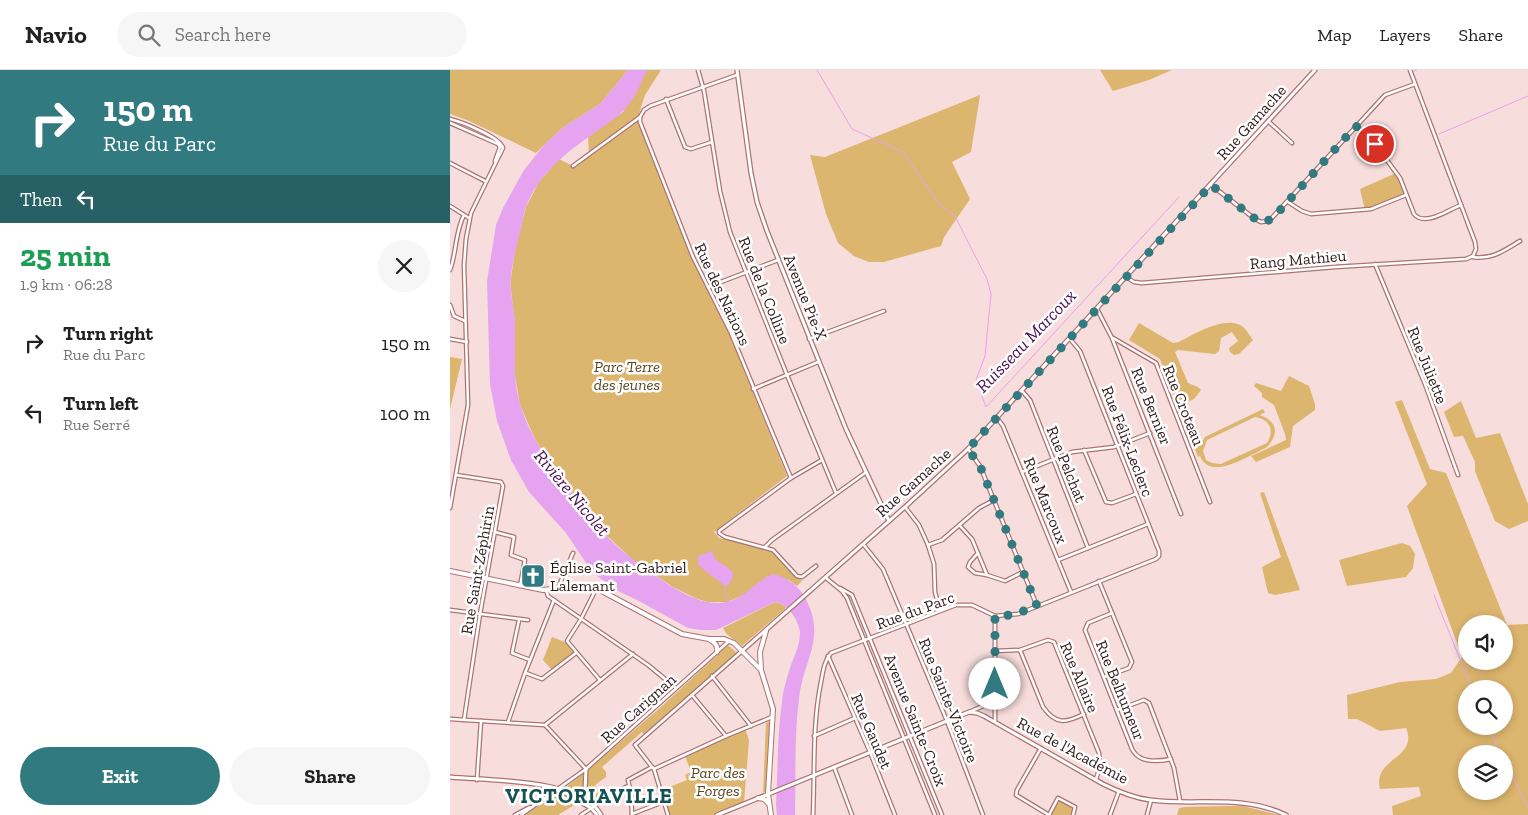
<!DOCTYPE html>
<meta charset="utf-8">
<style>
body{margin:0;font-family:"Zilla Slab",serif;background:#f6f6f6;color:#222;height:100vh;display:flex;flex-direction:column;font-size:19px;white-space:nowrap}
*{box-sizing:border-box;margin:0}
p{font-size:16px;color:#767676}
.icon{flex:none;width:28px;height:28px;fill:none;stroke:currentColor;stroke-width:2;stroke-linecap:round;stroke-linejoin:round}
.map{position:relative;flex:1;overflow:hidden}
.drawer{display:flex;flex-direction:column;background:#fff;width:450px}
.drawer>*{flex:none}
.top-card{background:#317a80;color:#fff;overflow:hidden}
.controls{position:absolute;left:1008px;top:545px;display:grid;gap:10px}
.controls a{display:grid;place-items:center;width:55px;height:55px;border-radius:50%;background:#fff;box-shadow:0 2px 8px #0003;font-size:25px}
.pin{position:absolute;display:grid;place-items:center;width:42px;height:42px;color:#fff;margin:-21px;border:2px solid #fff;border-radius:50%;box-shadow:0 1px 5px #0007}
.me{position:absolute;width:55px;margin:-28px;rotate:0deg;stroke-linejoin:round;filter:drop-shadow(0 0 4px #0008)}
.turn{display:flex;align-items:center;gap:18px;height:105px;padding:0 20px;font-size:22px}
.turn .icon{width:65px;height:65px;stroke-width:2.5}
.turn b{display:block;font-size:35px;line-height:42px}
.then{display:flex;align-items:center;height:48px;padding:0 20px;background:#0003;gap:10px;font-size:19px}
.round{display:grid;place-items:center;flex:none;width:52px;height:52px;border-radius:26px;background:#f6f6f6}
.overview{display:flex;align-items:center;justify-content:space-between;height:85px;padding:0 20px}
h1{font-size:30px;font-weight:700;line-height:38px;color:#1e9e55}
.cta{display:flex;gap:10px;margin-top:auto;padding:10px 20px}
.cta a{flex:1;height:58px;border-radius:30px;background:#317a80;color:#fff;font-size:20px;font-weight:700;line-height:58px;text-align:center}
.cta a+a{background:#f6f6f6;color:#222}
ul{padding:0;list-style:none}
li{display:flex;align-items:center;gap:15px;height:70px;padding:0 20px}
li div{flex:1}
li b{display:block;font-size:19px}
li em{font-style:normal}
header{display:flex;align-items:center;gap:30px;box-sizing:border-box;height:70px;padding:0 25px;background:#fff;border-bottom:1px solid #e0e0e0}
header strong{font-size:24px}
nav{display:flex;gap:28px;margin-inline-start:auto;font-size:18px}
.search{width:350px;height:45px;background:#f6f6f6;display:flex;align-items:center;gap:12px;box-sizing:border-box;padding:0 18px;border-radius:28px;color:#767676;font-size:19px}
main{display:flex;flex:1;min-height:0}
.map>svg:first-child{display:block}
.green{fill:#dcb56e;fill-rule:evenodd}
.water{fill:#e5a3f0}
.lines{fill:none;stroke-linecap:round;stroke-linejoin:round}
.stream{stroke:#e5a3f0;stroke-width:1}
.minor-casing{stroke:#ad7371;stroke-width:5}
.tertiary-casing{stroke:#ad7371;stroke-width:5.5}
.secondary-casing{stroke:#ad7371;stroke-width:6}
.minor{stroke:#fff;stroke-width:2.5}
.tertiary{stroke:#fff;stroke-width:3}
.secondary{stroke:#fff;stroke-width:4}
.route{stroke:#317a80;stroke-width:9;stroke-dasharray:0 16.2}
.labels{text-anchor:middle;stroke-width:5;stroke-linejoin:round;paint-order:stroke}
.street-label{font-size:16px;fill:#301919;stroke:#fff}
.park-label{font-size:16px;font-style:italic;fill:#5b461f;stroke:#fff}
.poi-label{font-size:16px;fill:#301919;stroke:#fff;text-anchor:start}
.water-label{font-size:18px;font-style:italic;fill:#4b1054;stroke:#fff}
.district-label{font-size:21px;font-weight:bold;letter-spacing:1px;fill:#135155;stroke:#fff}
</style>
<header>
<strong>Navio</strong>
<div class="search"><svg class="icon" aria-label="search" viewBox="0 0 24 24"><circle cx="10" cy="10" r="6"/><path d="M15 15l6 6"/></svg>Search here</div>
<nav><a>Map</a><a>Layers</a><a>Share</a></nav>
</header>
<main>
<section class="drawer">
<div class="top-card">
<div class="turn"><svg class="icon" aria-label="right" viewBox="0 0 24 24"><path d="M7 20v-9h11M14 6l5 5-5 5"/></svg><div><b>150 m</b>Rue du Parc</div></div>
<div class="then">Then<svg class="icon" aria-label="left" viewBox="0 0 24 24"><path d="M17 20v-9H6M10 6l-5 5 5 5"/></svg></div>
</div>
<div class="overview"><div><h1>25 min</h1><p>1.9 km · 06:28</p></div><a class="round"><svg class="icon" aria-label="close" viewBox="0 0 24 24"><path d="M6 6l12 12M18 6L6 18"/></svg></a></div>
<ul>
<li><svg class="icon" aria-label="right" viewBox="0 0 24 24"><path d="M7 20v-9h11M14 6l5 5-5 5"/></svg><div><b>Turn right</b><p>Rue du Parc</p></div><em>150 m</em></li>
<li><svg class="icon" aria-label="left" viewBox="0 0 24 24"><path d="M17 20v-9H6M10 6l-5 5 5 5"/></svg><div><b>Turn left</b><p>Rue Serré</p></div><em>100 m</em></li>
</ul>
<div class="cta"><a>Exit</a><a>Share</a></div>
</section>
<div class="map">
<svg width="1078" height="745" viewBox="0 0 1078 745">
<rect width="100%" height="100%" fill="#f7dddc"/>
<g class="green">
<polygon points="0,0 178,0 150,34 115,56 95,74 86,83 17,50 0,44"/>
<polygon points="197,0 211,0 195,25 187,50 255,215 279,263 337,406 264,462 269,468 318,479 324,479 352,511 347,516 339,510 318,506 296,524 277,532 257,532 245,528 223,517 184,491 154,463 136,444 101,395 84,367 70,335 64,300 65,255 61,220 61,208 65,181 76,137 89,112 109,89 123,96 139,84 138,67 173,42"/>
<polygon points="650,0 722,0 699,10 663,21"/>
<polygon points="530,25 521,82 502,92 520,129 494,167 491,176 434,192 419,192 404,186 388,173 376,144 360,85 375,87"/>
<polygon points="946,103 956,125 915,140 910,119"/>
<path d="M689,253L723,273L729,272C744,264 777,244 793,257C797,260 800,266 803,270L789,284L784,285L780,282L779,278L788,271L782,262L771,268L769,281L765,284L728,280L725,282L738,313L748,317L751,320L744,329L733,334L732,337L750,376L755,367L813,339L815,342L810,345C828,352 829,364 817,377C800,385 760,412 750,386L748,387L710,289L679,270ZM805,347C820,349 825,360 817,373L771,394L762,393L756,390L753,381L757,370Z"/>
<polygon points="0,287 12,289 0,339"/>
<polygon points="839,306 859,316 865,334 865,340 843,356 840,377 806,392 801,386 836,370 835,364 824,335 812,327 812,323 804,316 806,313 831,321"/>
<path d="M952,330L980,399L996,403L1057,555L1078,554V745H943L942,736L971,726L969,717L930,719C922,688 969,689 956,658L930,661L907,649H898L897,625L950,612L986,609L1001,603L1012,587L957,436L977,414L945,332ZM1016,554H1054V591H1016ZM1016,619H1054V656H1016ZM1016,684H1054V721H1016Z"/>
<polygon points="1011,331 1026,368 1050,363 1078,434 1078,451 1059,459 1045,451 1025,401 1025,392 1013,366 1004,367 994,342"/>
<polygon points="814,422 850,520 825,525 818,523 812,497 831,487 810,423"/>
<polygon points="952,473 960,476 965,484 963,498 956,507 897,516 889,490"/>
<path d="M325,532L329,533L336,537L335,539L292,576C285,569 277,567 273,558Z"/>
<polygon points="102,567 117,573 126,583 103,601 93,590"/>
<path d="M278,575L287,583L194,664L192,662L152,697L156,702V707L145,715L151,724L157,720L158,721L141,731C134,722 137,711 138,700L211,637Z"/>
<polygon points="320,651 316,721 313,723 316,653"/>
<polygon points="295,659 299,670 294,733 264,745 220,745 212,720 237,710 235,705 241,702 235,686"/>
<polygon points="134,703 135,727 116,717"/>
<polygon points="106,726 126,734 108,745 73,745"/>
<polygon points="607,729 624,736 623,745 599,745"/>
<polygon points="778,736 793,736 829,745 727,745 729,738 735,737"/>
</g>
<g class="water">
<path d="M178,0H197C191,14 183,32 172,42C166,48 158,53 151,58C120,80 88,102 75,140C73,147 72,154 70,162C66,181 59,201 61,221C62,232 65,243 65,255C66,280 62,305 69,330C77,362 97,389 116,415C123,424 129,434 136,443C157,470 184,492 212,510C228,521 248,533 268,533C295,532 302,512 323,504C336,507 347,514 354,526C378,567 353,589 349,629C344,667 346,707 345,745H327L326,735C328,701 327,666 332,632C333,620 337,607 341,595C345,584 350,575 350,563C349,550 338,534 325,532L266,560H251L238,558L189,531L166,520L143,503L116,463L79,422L61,390L47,351L40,314L37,211L46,155L53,138L74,100L95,74L115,56L150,34Z"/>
<polygon points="262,481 265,489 282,501 283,507 279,514 275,516 248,495 248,486"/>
</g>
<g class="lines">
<g class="stream">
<polyline points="367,0 402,59 453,82 489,134 505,146 518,172 537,209 541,224 535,286 526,310 536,337 729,127"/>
<polyline points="964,1 967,0"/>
<polyline points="989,64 1078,26"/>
<polyline points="275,516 277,532"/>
<polyline points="984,525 1022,619"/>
<polyline points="1038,656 1051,684"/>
<polyline points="1054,689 1078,738"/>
</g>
<defs>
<g id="minor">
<polyline points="248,0 254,21 270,121 280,162 337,305 386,423"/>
<polyline points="216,29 235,77 241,79 262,72"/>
<polyline points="190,47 190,52 243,187 281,263 341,408"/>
<path d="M0,49C12,52 50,67 53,78L21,143L16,169L14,195L18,335L0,438"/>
<polyline points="818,51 842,73"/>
<polyline points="0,53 48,74 50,77 45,91"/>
<path d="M906,56L925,74L950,108L964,144C975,157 998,140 1011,135"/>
<polyline points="0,93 35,111"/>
<polyline points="123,96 190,47 194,40 200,36 287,5"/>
<polyline points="761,115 805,149 811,152 819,151 935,25 965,14"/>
<polyline points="838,132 852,141 861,144 921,139 956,125"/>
<polyline points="0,136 19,148"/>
<path d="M1023,187C1042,190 1055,180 1070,171"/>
<polyline points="925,194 975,314 1008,405"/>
<path d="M0,200C7,181 5,162 14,145"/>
<polyline points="676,207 684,212 692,213 885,197 1016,189 1023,186 1026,179 1025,172 960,0"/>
<polyline points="258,217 328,190"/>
<polyline points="0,235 4,246 15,251"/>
<polyline points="647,239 662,268 731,444"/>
<polyline points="663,268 706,293 760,432"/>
<polyline points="0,269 17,272"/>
<polyline points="359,269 434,241"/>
<polyline points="303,319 368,292"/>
<polyline points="572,321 580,330 638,478"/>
<polyline points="547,348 553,356 621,522"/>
<polyline points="518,379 530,396 587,536"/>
<polyline points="634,380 656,432 662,433 686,424"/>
<polyline points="572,402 622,382 664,377 700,363"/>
<polyline points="6,405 51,412 53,416 30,544 14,650"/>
<polyline points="455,437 469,455 478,475 484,494 485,522 490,540"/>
<polyline points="510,456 522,469 537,505 555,511 573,502"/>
<polyline points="45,462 64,467 61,485 75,490 70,516"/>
<polyline points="413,474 433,499 497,651 533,745"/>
<polyline points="478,475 492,470 529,438 544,430"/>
<polyline points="315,477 322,470 415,403"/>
<polyline points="528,483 520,492 518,497 525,503 537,505"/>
<polyline points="608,490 698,454"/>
<polyline points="366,496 352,507 347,506 323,480 275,467 269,463 269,461 341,408 372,390"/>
<polyline points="376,508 392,521 397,528 485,745"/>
<polyline points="649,511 682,592 679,598 654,607"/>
<polyline points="108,518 123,483"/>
<polyline points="390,518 402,525 492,745"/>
<polyline points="146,519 131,549 117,571 150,610"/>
<polyline points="96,520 98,526 198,595 226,618"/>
<polyline points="0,540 78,550"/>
<path d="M662,543L638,553L635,560L682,679C689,693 707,692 721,689"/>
<polyline points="69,550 62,583 80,590"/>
<path d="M570,580L593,637C606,655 616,653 634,644"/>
<polyline points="545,581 570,580 598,570 604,572 649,683 650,697 646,709"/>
<polyline points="378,586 420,682 445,745"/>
<polyline points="76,603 92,609 126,583"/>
<polyline points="262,606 301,656"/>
<polyline points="242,625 276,666"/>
<polyline points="667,640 694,630 699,633 724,698 730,731"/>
<polyline points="519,642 545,631"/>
<polyline points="0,649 95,655 183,584"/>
<polyline points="58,652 75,603 104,530"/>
<polyline points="545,652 545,546"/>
<polyline points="95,655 136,699"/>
<polyline points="364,666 405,648"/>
<polyline points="591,678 567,720 566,725 599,745"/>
<polyline points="202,697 185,675 292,581"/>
<polyline points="384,697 402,745"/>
<polyline points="204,699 218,745"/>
<polyline points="27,710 31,651"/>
<polyline points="182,744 213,732"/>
<polyline points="65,745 80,737"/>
<polyline points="71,745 136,699 278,572"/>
<polyline points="131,745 164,723 178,716"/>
<polyline points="182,745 181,723 178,710 202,697 204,699 276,666 322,647"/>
<path d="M363,745C365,701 362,656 371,612C373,602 374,591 381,583L506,535H522L545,546L568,544L706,489L709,486V481L630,281L620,269"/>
<polyline points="599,745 608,728 625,737 623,745"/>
<polyline points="660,745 669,721"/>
<polyline points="697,745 701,730"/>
</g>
<g id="tertiary">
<polyline points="287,0 301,103 307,132 317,161 396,359 439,451"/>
<polyline points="292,581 455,437 518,379 865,0"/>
<polyline points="136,699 135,721 138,731"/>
<path d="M0,707C37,711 132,708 151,745"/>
<polyline points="110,720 141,738 147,745"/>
<path d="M267,745L519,642L527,643L534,646L653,714C667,721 684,728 700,730C745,736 793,724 836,745"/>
</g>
<g id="secondary">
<polyline points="0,501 93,520 125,516 146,518 232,564 259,569 274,569 284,573 311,600 323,639 318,724 321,745"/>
<path d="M259,569C265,573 268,575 267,582"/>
<polyline points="311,600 310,582 316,561"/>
<polyline points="308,728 314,729 319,734"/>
</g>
</defs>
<use href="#minor" class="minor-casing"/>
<use href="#tertiary" class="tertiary-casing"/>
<use href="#secondary" class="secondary-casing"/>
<use href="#minor" class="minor"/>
<use href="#tertiary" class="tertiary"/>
<use href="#secondary" class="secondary"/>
</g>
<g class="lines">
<polyline class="route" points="545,614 545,546 563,545 587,536 530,396 518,379 761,115 808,151 815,152 823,148 906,56 925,74"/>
</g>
<defs>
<symbol id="church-square" viewBox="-11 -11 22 22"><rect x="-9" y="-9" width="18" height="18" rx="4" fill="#317a80" stroke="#fff"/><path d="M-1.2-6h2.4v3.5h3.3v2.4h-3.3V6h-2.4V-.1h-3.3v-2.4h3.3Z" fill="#fff"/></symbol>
</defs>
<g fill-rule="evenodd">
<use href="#church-square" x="69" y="492" width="28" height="28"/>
</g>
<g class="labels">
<g class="street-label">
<text transform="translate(801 52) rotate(-48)" y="6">Rue Gamache</text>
<text transform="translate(848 189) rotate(-5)" y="6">Rang Mathieu</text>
<text transform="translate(315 220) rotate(68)" y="6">Rue de la Colline</text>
<text transform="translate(273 224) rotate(65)" y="6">Rue des Nations</text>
<text transform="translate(356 227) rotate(68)" y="6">Avenue Pie-X</text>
<text transform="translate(978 295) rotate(68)" y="6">Rue Juliette</text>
<text transform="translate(734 335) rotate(68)" y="6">Rue Croteau</text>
<text transform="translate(702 336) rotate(68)" y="6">Rue Bernier</text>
<text transform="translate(678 371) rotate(69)" y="6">Rue Félix-Leclerc</text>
<text transform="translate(617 394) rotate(68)" y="6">Rue Pelchat</text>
<text transform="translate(463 412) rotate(-42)" y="6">Rue Gamache</text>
<text transform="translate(596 430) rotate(68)" y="6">Rue Marcoux</text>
<text transform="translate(27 500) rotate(-80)" y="6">Rue Saint-Zéphirin</text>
<text transform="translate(465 540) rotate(-20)" y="6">Rue du Parc</text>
<text transform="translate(630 607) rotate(67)" y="6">Rue Allaire</text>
<text transform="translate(671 620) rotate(68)" y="6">Rue Belhumeur</text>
<text transform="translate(499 630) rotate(68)" y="6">Rue Sainte-Victoire</text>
<text transform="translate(188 638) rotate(-42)" y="6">Rue Carignan</text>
<text transform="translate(466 650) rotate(68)" y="6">Avenue Sainte-Croix</text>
<text transform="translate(422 661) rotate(67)" y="6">Rue Gaudet</text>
<text transform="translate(623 680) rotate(28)" y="6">Rue de l'Académie</text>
</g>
<g class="park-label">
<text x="177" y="302">Parc Terre<tspan x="177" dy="18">des jeunes</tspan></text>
<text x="268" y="708">Parc des<tspan x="268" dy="18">Forges</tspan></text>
</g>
<g class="poi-label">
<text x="100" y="503">Église Saint-Gabriel<tspan x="100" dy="18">Lalemant</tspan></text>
</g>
<g class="water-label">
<text transform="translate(576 271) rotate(-46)" y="6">Ruisseau Marcoux</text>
<text transform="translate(122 423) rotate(50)" y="6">Rivière Nicolet</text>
</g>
<g class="district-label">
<text x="139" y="733">VICTORIAVILLE</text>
</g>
</g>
</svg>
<div class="controls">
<a><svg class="icon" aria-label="sound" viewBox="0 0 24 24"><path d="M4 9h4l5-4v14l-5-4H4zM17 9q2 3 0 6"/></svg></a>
<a><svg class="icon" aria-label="search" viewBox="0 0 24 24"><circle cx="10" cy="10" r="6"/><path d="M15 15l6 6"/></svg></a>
<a><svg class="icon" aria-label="layers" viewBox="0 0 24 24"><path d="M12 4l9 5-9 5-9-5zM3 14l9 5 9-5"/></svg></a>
</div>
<div class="pin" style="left:925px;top:74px;background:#d93025"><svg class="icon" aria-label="arrive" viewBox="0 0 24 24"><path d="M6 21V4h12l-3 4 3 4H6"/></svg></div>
<svg class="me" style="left:545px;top:614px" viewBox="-20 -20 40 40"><circle r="19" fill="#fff"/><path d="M0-13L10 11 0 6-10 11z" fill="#317a80"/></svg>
</div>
</main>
